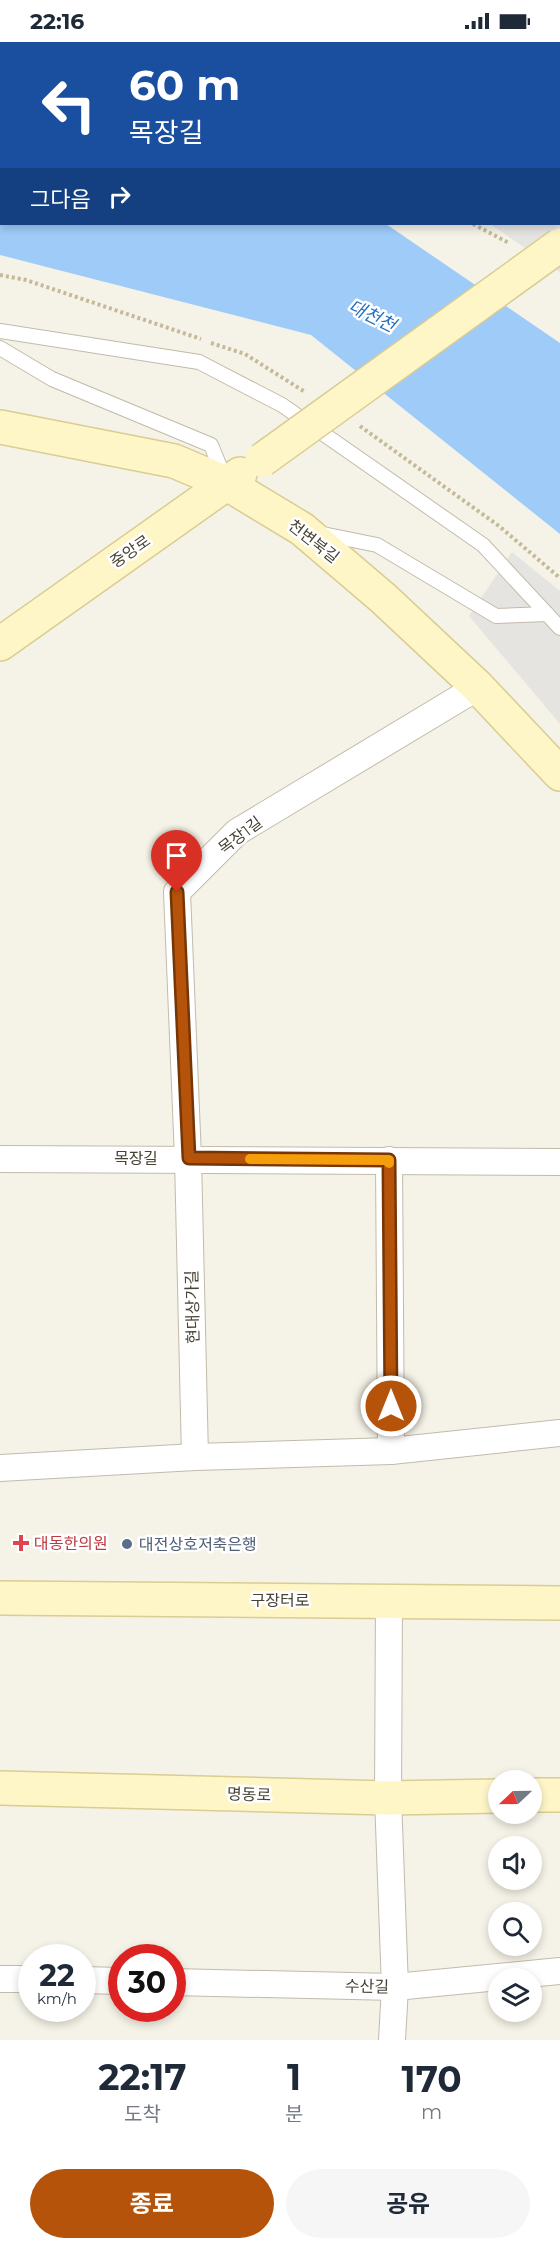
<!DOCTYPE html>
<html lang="ko">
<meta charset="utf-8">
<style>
body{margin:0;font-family:Montserrat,"Noto Sans KR",sans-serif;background:#f6f6f7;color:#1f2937;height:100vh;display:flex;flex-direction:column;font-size:22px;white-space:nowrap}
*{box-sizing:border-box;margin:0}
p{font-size:20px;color:#747a83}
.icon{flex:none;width:33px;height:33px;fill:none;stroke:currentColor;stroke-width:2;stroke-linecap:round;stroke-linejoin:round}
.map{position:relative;height:1998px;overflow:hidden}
.panel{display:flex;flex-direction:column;background:#fff;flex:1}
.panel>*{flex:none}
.top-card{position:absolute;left:0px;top:0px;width:561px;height:183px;box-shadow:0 3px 9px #0003;background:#1a4fa0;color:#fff;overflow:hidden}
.needle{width:39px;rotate:248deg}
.fabs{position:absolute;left:488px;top:1728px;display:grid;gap:12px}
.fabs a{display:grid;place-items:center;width:54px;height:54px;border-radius:50%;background:#fff;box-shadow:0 3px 9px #0003;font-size:30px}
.speed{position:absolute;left:18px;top:1902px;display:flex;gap:12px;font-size:30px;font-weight:700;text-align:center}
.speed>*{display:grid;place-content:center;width:78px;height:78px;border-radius:50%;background:#fff;box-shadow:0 3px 9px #0003;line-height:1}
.speed small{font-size:15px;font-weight:400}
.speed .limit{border:9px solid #d22;background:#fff;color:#111}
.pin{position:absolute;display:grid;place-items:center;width:51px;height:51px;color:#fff;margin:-62px -26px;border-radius:50% 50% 50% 0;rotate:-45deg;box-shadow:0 0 6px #0007}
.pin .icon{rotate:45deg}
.me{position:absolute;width:66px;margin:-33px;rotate:0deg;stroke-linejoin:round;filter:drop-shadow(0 0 4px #0008)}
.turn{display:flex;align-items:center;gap:21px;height:126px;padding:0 30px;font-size:27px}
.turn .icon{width:78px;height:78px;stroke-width:2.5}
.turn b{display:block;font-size:42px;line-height:51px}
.then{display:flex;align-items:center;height:57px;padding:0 30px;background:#0003;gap:12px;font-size:22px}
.eta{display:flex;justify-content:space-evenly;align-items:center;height:102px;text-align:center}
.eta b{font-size:36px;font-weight:700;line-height:42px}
.button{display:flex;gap:12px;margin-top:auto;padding:12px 30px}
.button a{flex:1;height:69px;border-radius:36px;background:#b45309;color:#fff;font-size:24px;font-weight:700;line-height:69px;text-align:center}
.button a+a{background:#f6f6f7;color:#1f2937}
.status{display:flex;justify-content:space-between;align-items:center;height:42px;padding:0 30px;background:#fff;direction:ltr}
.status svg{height:16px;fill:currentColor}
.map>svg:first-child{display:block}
.parking{fill:#e6e4e0}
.water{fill:#9ecbf8}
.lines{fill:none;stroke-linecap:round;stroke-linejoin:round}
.lane-casing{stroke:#c2bba9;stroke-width:16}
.street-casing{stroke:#c2bba9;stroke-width:28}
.secondary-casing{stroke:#d9cd92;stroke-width:36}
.path{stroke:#c5b998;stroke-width:4;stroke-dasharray:3 3;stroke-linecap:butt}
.lane{stroke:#fff;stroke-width:14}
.street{stroke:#fff;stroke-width:26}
.secondary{stroke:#fff6c8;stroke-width:33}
.secondary-bridge-casing{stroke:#d9cd92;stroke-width:36;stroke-linecap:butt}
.secondary-bridge{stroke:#fff6c8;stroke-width:33}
.route-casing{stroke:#753606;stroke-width:15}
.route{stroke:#b45309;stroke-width:10}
.slow{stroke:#f59e0b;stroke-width:10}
.health-dot{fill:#e0444e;stroke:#fff;stroke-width:2}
.service-dot{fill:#5c6f8a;stroke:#fff;stroke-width:2}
.labels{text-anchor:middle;stroke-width:5;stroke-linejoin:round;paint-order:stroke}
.street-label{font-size:16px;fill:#494335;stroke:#fff}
.health-label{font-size:16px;fill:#be3a42;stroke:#fff;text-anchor:start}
.service-label{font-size:16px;fill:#4e5e75;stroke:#fff;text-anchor:start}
.water-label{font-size:18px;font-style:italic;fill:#2270c1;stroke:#fff}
</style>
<div class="status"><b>22:16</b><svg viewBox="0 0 49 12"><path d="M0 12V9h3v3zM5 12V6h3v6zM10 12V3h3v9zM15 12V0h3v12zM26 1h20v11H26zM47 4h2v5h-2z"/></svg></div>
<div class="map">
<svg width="560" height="1998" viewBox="0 0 560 1998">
<rect width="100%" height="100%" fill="#f5f2e7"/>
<g class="parking">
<polygon points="560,125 560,230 490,182 560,182"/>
<polygon points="512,510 560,549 560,682 469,574"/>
</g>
<polygon class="water" points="0,64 2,182 386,182 560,301 560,492 311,293 0,213"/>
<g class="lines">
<defs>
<g id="lane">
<polyline points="560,94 560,95"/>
<polyline points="0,289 199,320 282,363 483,503 560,586"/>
<polyline points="0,306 52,337 211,403 224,435"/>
<polyline points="318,491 377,503 496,574 547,572"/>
</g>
<g id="street">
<polyline points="0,1117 560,1120"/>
<polyline points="389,1118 391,1409"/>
<polyline points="195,1415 188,1116 177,850 237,790 478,645"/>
<polyline points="0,1426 195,1415 391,1409 560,1391"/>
<polyline points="389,1558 388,1756 395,1945 392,1998"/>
<polyline points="0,1937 32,1937"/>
<polyline points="82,1938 122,1939"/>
<polyline points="172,1940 395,1945 560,1929"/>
</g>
<g id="secondary">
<polyline points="484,0 487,2"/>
<polyline points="0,385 174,419 226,441 302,487 383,556 478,645 560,732"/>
<polyline points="0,602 240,432"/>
<polyline points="0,1556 560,1561"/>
<polyline points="0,1746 388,1756 498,1754"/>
<polyline points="531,1753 560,1753"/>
</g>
</defs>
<use href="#lane" class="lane-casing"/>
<use href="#street" class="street-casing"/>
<use href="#secondary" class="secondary-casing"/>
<g class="path">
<polyline points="4,0 9,2"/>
<polyline points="473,182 509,201"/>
<polyline points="0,233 26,238 201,297"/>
<polyline points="211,301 245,312 305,350"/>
<polyline points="360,384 499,484 560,536"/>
</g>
<use href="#lane" class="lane"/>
<use href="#street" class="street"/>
<use href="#secondary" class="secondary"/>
<defs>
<polyline id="secondary-bridge" points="262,418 560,203"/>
</defs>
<use href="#secondary-bridge" class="secondary-bridge-casing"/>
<use href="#secondary-bridge" class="secondary-bridge"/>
</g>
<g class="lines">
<defs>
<polyline id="route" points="177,850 189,1116 389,1118 391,1364"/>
</defs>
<use href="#route" class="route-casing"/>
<use href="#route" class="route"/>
<polyline class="slow" points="250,1117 389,1118 389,1121"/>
</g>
<path class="health-dot" d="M18 1492h6v6h6v6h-6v6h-6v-6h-6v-6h6z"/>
<circle class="service-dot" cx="127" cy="1502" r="6"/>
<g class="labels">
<g class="street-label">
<text transform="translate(314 499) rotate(38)" y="6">천변북길</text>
<text transform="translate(130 509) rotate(-35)" y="6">중앙로</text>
<text transform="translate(240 793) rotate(-37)" y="6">목장1길</text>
<text x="136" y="1122">목장길</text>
<text transform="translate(192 1265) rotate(-91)" y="6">현대상가길</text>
<text x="280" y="1564">구장터로</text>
<text transform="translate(249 1752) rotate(2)" y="6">명동로</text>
<text transform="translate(367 1944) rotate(1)" y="6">수산길</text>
</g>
<g class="health-label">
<text x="34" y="1507">대동한의원</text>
</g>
<g class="service-label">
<text x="139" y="1508">대전상호저축은행</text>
</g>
<g class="water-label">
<text transform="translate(372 274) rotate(26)" y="6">대천천</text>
</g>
</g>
</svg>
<div class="fabs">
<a><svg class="needle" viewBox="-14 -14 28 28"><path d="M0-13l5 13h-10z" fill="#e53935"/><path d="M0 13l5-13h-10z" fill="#747a83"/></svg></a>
<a><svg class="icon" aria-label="sound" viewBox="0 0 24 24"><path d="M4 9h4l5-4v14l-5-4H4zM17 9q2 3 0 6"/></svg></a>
<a><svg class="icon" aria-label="search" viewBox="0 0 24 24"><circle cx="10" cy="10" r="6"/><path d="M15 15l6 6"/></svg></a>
<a><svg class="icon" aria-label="layers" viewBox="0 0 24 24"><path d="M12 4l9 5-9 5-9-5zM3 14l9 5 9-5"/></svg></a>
</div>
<div class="speed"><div>22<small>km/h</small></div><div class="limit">30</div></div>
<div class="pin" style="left:177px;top:850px;background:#d93025"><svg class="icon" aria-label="arrive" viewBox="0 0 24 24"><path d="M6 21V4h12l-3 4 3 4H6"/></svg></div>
<svg class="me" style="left:391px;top:1364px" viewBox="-20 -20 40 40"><circle r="17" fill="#b45309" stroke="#fff" stroke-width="3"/><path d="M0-11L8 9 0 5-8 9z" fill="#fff"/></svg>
<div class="top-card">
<div class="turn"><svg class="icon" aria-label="left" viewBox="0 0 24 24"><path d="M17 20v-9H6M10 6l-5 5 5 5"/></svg><div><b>60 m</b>목장길</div></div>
<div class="then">그다음<svg class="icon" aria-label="right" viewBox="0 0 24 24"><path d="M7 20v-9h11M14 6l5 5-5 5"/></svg></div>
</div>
</div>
<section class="panel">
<div class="eta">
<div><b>22:17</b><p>도착</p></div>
<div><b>1</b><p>분</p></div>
<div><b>170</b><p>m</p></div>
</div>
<div class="button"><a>종료</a><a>공유</a></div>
</section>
